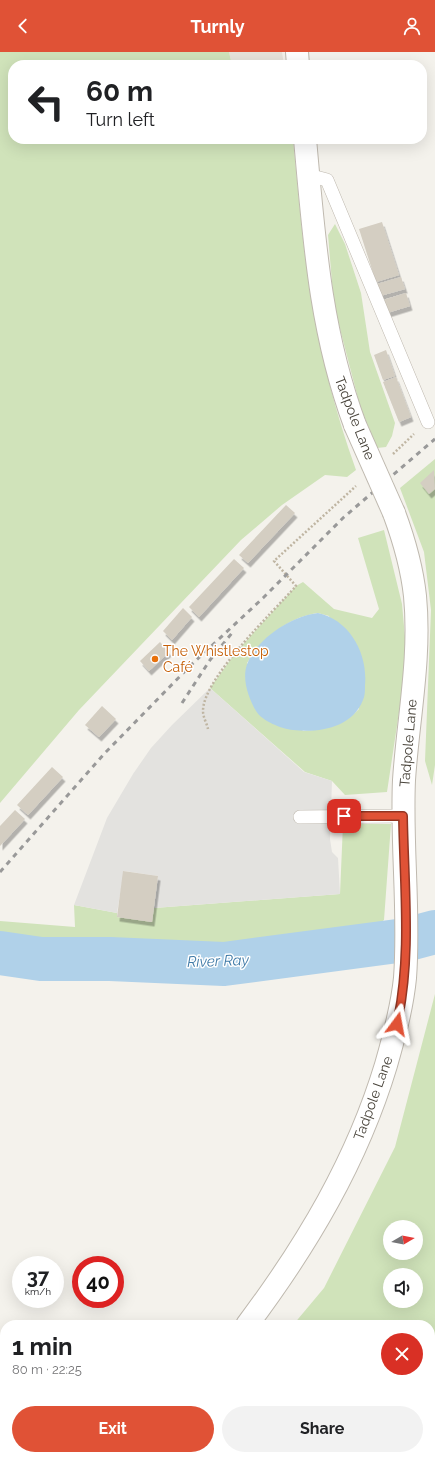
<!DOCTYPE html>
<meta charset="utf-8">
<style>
body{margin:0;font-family:Raleway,sans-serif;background:#f2f2f2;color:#202124;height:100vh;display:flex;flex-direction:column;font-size:15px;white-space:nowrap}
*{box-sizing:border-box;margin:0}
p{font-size:13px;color:#757577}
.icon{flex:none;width:22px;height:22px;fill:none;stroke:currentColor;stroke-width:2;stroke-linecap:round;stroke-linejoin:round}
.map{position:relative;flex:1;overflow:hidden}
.details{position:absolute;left:0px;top:1268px;width:435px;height:140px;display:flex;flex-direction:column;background:#fff;border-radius:16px 16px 0 0;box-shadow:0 4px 16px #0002}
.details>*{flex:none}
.guide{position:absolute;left:8px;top:8px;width:419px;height:84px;border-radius:16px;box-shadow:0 4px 16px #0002;background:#fff;color:#202124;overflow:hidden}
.needle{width:26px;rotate:80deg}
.fabs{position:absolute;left:383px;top:1168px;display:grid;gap:8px}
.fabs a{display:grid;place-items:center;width:40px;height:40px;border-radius:50%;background:#fff;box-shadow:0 4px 16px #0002;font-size:20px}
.speed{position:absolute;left:12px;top:1204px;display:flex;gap:8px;font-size:20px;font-weight:700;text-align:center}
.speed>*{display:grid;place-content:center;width:52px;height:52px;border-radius:50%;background:#fff;box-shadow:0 4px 16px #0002;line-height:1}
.speed small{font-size:10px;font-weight:400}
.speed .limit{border:6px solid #d22;background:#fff;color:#111}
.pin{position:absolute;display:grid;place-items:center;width:34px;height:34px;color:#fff;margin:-17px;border-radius:8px;box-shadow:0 2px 6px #0006}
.me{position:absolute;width:44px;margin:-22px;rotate:13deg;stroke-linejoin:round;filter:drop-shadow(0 0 3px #0008)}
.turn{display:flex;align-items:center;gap:14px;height:84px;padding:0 12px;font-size:18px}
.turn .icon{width:52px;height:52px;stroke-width:2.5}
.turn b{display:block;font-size:28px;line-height:34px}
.round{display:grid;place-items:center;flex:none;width:42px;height:42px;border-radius:21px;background:#f2f2f2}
.headline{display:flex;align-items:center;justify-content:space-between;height:68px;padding:0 12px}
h1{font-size:24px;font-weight:700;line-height:30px}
.primary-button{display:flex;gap:8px;margin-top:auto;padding:8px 12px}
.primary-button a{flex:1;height:46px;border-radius:24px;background:#e05236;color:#fff;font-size:16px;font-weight:700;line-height:46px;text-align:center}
.primary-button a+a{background:#f2f2f2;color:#202124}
header{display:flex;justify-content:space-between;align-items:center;height:52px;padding:0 12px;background:#e05236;color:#fff;font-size:18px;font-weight:700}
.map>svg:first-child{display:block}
.residential{fill:#e7e3db}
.green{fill:#d0e3ba;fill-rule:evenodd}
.parking{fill:#e3e2df}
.water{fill:#b0d1e9}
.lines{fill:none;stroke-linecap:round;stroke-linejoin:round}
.river{stroke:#b0d1e9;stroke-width:44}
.building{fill:#d4cec2;filter:url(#shadow)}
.service-casing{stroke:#bfb9af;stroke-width:14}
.tertiary-casing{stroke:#bfb9af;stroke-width:24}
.path{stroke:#bfb5a2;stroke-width:2.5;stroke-dasharray:2 2;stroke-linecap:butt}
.service{stroke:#fff;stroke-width:13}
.tertiary{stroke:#fff;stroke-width:22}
.rail{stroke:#999;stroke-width:3;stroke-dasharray:5 5;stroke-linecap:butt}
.tertiary-bridge-casing{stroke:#bfb9af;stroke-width:24;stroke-linecap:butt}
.tertiary-bridge{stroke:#fff;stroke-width:22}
.route-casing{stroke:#923523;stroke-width:10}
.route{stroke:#e05236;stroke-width:7}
.food-dot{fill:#e8710a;stroke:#fff;stroke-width:1.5}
.labels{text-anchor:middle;stroke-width:3;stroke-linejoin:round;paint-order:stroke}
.street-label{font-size:14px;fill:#48433a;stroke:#fff}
.food-label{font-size:14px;fill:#c56008;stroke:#fff;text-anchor:start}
.water-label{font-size:15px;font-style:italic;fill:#3f7aa7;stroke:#fff}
</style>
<header><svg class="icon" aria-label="back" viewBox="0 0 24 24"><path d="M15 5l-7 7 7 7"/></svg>Turnly<svg class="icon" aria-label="person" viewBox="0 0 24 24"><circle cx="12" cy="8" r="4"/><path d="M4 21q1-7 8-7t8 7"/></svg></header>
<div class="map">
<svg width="435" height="1408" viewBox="0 0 435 1408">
<defs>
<filter id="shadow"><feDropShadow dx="2.5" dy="4.5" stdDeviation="0" flood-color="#0004"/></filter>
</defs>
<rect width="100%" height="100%" fill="#f4f2ec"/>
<polygon class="residential" points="229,0 282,0 284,13 232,13"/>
<g class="green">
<path d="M0,0H229L232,13H13V87H293C298,137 302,188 310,238C320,299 335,360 356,418L347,425L325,423L282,453L241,488L79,658L0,751Z"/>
<polygon points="335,172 345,192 361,241 370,300 395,371 392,384 386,395 377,396 360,354 334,254 328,183"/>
<polygon points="435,407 435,713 432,733 425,709 431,558 424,500 400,436"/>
<path d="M384,478L402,552L407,607L387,740L345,743L332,729L305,720L210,636L236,600L296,534L303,530L334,557L372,566L379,557L358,486ZM318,561L329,564L359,657C342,674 327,677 303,679L247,611C263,586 288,565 318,561Z"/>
<polygon points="343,772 391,772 384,868 364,883 190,898 70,894 0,889 0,869 75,875 74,853 117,861 117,865 152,870 154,856 340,842"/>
<path d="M435,942V1408H177L181,1403H430V1273H293L324,1236L395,1095ZM390,1175H416V1201H390ZM390,1223H416V1249H390Z"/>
</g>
<polygon class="parking" points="210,636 304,720 332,729 330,787 332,800 338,806 340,842 154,856 158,824 124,819 117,861 74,853 107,766 133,722 151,696 172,673"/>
<path class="water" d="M318,561C350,568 368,602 365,633C365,638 365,644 363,648C352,676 319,681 293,678C282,677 262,669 256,659C248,645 241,625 248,610C259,585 292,564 318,561Z"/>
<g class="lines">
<polyline class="river" points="0,901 41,907 110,907 224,912 405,888 435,880"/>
</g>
<g class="building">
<polygon points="382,170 399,223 376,230 359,177"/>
<polygon points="401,225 405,237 380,244 377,232"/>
<polygon points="406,241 410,254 387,261 383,248"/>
<polygon points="386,298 395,324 383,328 374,303"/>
<polygon points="396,325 411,365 399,370 383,330"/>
<polygon points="434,418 435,437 429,442 420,431"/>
<polygon points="286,453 295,461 248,511 239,503"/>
<polygon points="234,507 244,516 199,565 189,555"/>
<polygon points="183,556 192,565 172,588 163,579"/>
<polygon points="160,590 169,600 149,619 140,609"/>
<polygon points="102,654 116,667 99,685 85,673"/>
<polygon points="52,715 63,725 28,763 17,753"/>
<polygon points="15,758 25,767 0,794 0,774"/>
<polygon points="123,819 158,824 152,870 117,865"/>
</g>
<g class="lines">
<defs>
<g id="service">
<polyline points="308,123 327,128 428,370"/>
<polyline points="300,765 403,764"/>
</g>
<g id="tertiary">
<polyline points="297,0 298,13"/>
<path d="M305,87C314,186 320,279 355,373"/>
<path d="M247,1273C307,1193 357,1109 386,1013C394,985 402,956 405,926C410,860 401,794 404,728C408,667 421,606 415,544C412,516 404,488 394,461"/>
<polyline points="137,1408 141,1403"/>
</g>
</defs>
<use href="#service" class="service-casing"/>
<use href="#tertiary" class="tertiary-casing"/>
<g class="path">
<polyline points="393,402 414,382"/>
<path d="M208,677C207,672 203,665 203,659C203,626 274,559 296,534L274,509L356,434"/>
</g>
<use href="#service" class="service"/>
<use href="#tertiary" class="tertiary"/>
<g class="rail">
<polyline points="182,651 210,608 232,581"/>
<polyline points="0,820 104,702 191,613 263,546 344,465 435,387"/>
</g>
<defs>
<polyline id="tertiary-bridge" points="355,373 394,461"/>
</defs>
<use href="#tertiary-bridge" class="tertiary-bridge-casing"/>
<use href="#tertiary-bridge" class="tertiary-bridge"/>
</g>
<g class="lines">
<defs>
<path id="route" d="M344,764H403C404,833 412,904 397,972"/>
</defs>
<use href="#route" class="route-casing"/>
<use href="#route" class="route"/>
</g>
<circle class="food-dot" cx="155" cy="607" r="4"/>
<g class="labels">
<g class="street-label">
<text transform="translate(355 366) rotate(69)" y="5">Tadpole Lane</text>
<text transform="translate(408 691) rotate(-85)" y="5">Tadpole Lane</text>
<text transform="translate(373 1046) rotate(-70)" y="5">Tadpole Lane</text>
</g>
<g class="food-label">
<text x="163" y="604">The Whistlestop<tspan x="163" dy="16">Café</tspan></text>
</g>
<g class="water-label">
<text transform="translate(218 909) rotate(-2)" y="5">River Ray</text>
</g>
</g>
</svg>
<div class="fabs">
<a><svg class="needle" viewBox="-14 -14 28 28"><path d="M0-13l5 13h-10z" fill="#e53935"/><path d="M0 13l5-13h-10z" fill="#757577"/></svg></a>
<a><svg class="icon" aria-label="sound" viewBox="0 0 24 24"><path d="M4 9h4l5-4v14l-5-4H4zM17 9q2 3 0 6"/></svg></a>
</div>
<div class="speed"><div>37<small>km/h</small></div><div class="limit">40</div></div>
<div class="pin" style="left:344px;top:764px;background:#d93025"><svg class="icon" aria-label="arrive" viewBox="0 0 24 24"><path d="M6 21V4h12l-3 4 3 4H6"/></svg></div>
<svg class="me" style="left:397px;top:972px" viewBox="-20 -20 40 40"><path d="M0-17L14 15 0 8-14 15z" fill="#e05236" stroke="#fff" stroke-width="4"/></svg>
<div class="guide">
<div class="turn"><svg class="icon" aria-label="left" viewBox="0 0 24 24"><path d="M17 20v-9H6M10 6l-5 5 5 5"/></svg><div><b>60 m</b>Turn left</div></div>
</div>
<section class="details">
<div class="headline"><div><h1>1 min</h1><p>80 m · 22:25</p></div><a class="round" style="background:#d93025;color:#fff"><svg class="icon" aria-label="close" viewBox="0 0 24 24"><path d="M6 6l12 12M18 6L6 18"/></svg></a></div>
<div class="primary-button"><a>Exit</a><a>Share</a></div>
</section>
</div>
